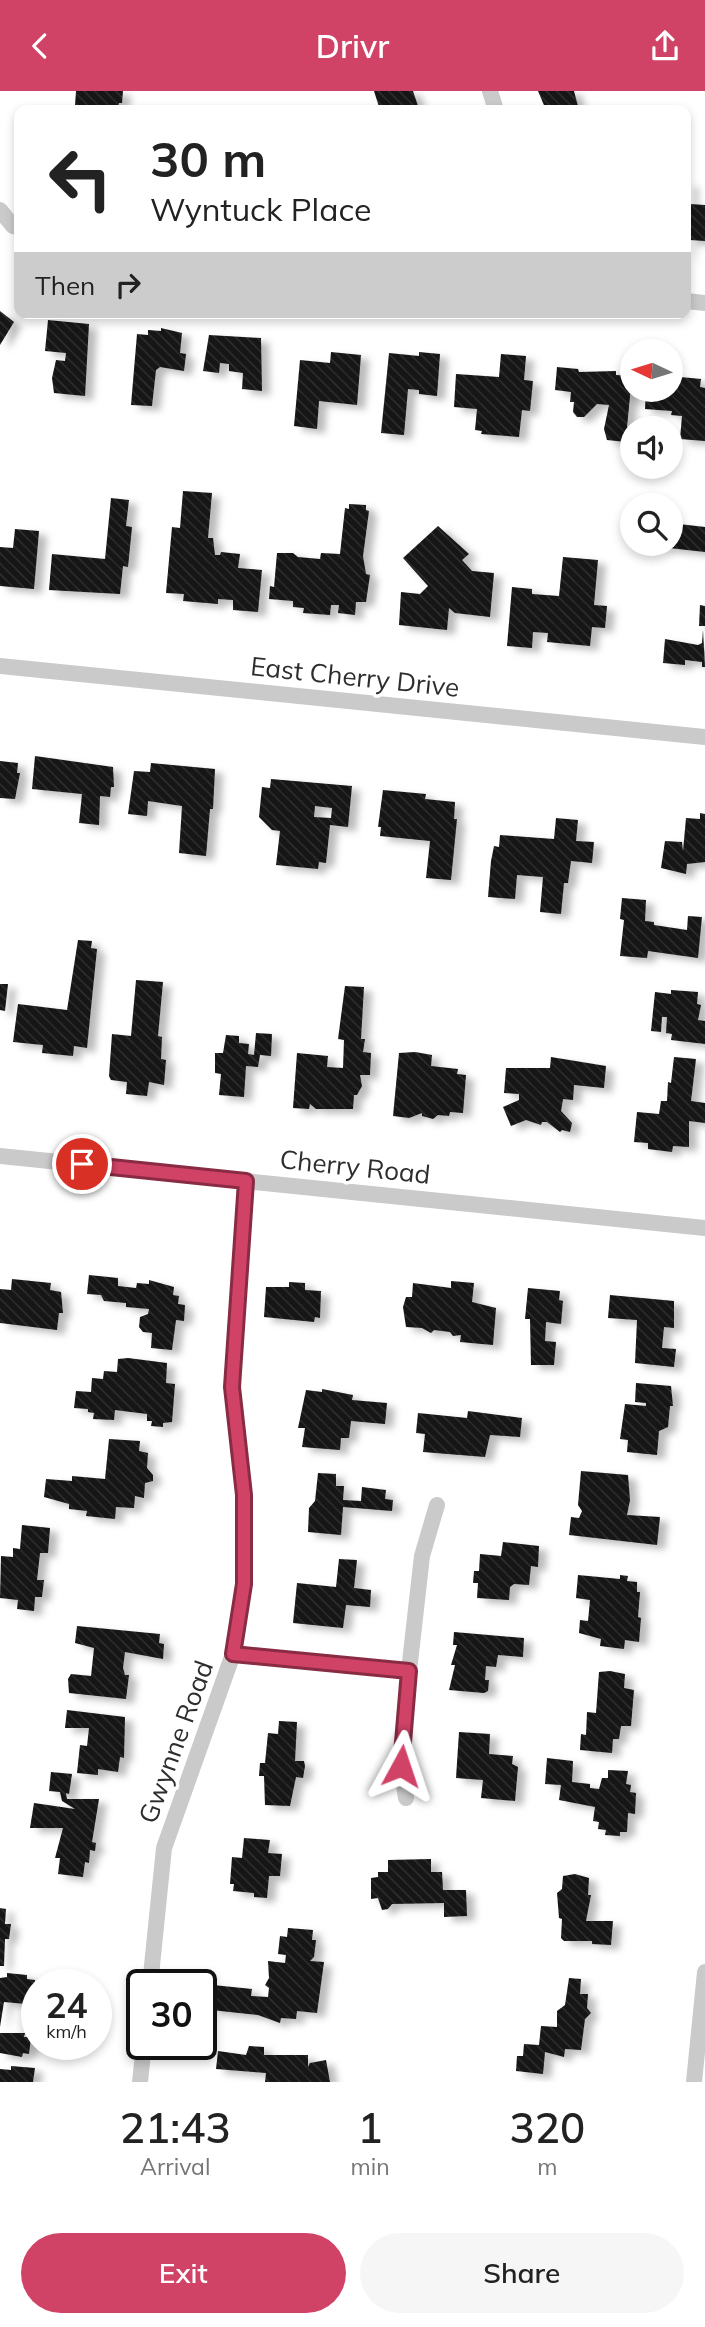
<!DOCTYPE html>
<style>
body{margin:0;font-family:Mulish,sans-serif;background:#f6f6f6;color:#222;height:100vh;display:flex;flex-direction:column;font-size:26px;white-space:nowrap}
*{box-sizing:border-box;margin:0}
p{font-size:23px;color:#767676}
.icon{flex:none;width:38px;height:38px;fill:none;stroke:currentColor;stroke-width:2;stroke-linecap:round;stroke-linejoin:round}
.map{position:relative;height:1991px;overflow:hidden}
.side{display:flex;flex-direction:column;background:#fff;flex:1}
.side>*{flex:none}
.banner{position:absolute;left:14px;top:14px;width:677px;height:214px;border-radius:14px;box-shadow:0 4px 10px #0003;background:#fff;color:#222;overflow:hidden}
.needle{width:46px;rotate:274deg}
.controls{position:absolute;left:620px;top:248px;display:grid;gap:14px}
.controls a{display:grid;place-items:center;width:63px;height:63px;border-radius:50%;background:#fff;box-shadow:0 4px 10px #0003;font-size:35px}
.speed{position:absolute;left:21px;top:1878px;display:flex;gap:14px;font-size:35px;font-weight:700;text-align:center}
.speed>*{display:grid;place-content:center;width:91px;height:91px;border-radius:50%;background:#fff;box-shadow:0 4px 10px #0003;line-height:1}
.speed small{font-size:18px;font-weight:400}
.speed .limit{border:4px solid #111;border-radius:10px;background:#fff;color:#111}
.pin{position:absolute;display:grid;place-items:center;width:60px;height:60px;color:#fff;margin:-30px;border:4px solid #fff;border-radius:50%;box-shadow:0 2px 7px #0007}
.me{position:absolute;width:77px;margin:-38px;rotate:5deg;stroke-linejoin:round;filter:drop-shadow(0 0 5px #0008)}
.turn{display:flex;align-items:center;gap:24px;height:147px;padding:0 21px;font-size:32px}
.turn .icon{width:91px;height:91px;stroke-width:2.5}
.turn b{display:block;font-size:49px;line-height:60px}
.then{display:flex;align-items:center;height:66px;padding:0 21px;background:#0003;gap:14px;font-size:26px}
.eta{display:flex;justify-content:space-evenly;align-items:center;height:119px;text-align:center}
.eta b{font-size:42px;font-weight:600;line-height:49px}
.action{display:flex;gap:14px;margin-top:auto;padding:14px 21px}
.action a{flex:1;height:80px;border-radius:42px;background:#d14267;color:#fff;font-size:28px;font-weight:600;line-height:80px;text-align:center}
.action a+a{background:#f6f6f6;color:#222}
header{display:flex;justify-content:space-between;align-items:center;height:91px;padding:0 21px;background:#d14267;color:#fff;font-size:32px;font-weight:600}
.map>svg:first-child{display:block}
.building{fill:url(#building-back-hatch);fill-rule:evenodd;filter:url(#shadow)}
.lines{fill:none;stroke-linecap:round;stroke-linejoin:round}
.street{stroke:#cacaca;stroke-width:16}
.route-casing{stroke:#882b43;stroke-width:18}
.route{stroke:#d14267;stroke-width:12}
.labels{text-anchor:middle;stroke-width:7;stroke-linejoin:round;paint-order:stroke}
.street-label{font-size:26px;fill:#2d2d2d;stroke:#fff}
</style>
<header><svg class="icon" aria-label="back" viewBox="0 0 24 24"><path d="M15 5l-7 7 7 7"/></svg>Drivr<svg class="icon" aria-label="share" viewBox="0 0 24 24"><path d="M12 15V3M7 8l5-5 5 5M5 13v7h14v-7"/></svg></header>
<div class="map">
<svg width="705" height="1991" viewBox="0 0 705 1991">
<defs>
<pattern id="building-back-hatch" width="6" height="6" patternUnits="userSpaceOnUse" patternTransform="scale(1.75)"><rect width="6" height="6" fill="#141414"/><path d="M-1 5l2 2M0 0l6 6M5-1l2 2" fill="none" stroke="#2e2e2e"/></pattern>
<filter id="shadow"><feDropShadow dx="8" dy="4.5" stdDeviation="3.5" flood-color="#0004"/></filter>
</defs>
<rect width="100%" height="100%" fill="#fff"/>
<g class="building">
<polygon points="76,0 123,0 122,12 119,12 118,17 75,14"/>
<polygon points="374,0 413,0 418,15 410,19 380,19"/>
<polygon points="538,0 574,0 579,19 546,19"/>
<polygon points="686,92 691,92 690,113 705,114 705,150 690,149 688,171"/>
<polygon points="0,220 14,231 0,254"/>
<polygon points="48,229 89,233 85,305 54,302 52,287 56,269 65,270 66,262 45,260"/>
<polygon points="161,237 182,242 180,262 186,263 184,280 160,276 156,279 152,315 131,314 137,243 148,244 148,239 161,240"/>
<polygon points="209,244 261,247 262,300 242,298 243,282 229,280 229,273 220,272 219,282 203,280"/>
<polygon points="331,261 361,264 357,314 319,310 317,338 294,335 300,269 330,272"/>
<polygon points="419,261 440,263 437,305 419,303 419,299 408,298 404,344 381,342 389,262 419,265"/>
<polygon points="501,263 526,265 524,289 533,290 530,320 522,319 519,346 481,343 482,340 475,339 477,318 454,316 456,283 499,286"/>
<polygon points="557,276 578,278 579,281 616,280 616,284 632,285 627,336 630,345 626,351 607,349 604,338 609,314 597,313 584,326 577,326 573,321 574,311 570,311 571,301 555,299"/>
<polygon points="670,285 701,288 700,296 705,297 705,350 680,348 682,325 671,324 672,320 645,318 646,299 670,299"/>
<polygon points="183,400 212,402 208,447 213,447 215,464 220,464 221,461 240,463 238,477 262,479 258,521 233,519 233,509 218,508 218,513 183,510 184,503 166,502 172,436 180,437"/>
<polygon points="111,407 129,409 126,435 132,436 128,476 123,475 120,503 49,499 52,463 105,468"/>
<polygon points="349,413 366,414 366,419 369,420 363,465 366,483 370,484 366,511 356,511 355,524 338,522 339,514 331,514 330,524 303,522 304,517 293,516 293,510 269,508 270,495 274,496 277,462 293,462 298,466 320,468 321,462 340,463 345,417 349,418"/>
<polygon points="670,432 705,436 705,461 660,456 660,453 670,453"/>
<polygon points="438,435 469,463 462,469 472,480 494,482 490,526 455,522 449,517 447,539 399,534 401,501 420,503 428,495 403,467"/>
<polygon points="15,438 39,440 34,498 0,495 0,456 13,457"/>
<polygon points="563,466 598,469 594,514 607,515 605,537 592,536 590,555 547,551 548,542 533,541 532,557 507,555 512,496 532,498 532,503 559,505"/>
<polygon points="700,514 705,515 705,535 699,535"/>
<polygon points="703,539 705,576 702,576 702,571 685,569 685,574 663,572 665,548 698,554 702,552"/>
<polygon points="35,665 113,676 114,696 111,696 110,706 100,705 99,734 79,732 82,703 32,698"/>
<polygon points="0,670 18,672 17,682 20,682 15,708 0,707"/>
<polygon points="151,672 215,678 213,718 210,718 206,765 179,762 182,715 148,710 147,725 128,723 134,680 150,681"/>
<path d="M271,688L352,695L348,736L330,734L326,772L319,771L318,778L276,774L280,740L272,739L259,726L262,696L270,697ZM315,715L332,717L331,727L314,726Z"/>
<polygon points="383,699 426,703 425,708 455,711 454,728 457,728 451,789 426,787 430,750 380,745 381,736 378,736"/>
<polygon points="700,722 705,723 705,771 687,773 686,783 661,777 665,750 682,751 683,760 686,727 700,728"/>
<polygon points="556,727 578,729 576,750 594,751 592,772 571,770 568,792 564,792 561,823 540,821 543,786 517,784 515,808 488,806 491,770 494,755 499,756 500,744 554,748"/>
<polygon points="622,807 646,809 645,830 654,831 654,834 687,839 688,825 702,826 698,867 648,860 647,867 620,865 624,829 620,828"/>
<polygon points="78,849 92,850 91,857 97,858 87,957 74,955 73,965 42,962 43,954 13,951 18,913 67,919"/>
<polygon points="136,889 163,891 158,945 162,946 161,968 166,969 164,994 149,991 147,1005 126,1003 127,991 111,989 109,985 112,943 131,945"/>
<polygon points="0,893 8,893 5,920 0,919"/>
<polygon points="345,895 364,896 361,948 365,948 363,961 371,962 370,984 360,984 362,995 357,1004 354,1004 353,1018 316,1018 310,1013 309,1018 293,1017 297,962 328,965 327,976 343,977 344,949 338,948"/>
<polygon points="671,899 698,901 697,913 701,914 698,929 705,930 705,953 671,949 672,943 666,942 667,926 662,926 661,941 651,940 655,901 671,903"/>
<polygon points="256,942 272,943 271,965 260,964 258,976 246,975 244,1006 219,1004 221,983 215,982 215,962 223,962 226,944 239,945 239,952 249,953 248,963 254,964"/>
<polygon points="415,961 432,964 431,975 458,978 457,983 466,984 463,1022 450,1021 449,1025 438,1024 433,1028 422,1025 422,1022 409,1027 393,1025 399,962"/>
<polygon points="551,966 606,975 604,997 574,994 573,1009 563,1008 561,1020 572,1032 570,1041 562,1039 560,1041 547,1031 542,1031 541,1034 526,1029 511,1035 503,1016 519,1009 519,1003 504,1002 506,977 550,977"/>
<polygon points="674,966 696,968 691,1010 705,1012 705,1032 689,1030 689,1056 673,1055 672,1061 648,1058 648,1052 634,1051 637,1021 659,1023 661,1010 667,1010 668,991 671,992"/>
<polygon points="89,1184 118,1187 118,1195 136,1197 137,1192 149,1193 149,1189 174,1196 173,1204 179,1205 178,1213 185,1214 184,1230 176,1229 172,1259 151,1257 152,1242 143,1241 139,1236 140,1226 148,1223 149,1218 126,1216 126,1212 104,1210 101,1204 87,1203"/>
<polygon points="12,1188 51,1192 50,1199 61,1201 63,1222 59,1222 57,1239 0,1232 0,1198 11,1199"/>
<polygon points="451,1190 474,1192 472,1211 496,1217 493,1254 460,1251 461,1244 453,1245 450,1241 434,1239 431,1242 422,1237 406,1236 403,1216 406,1206 412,1206 413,1192 451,1197"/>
<polygon points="289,1191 305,1192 305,1199 321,1200 320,1227 315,1226 314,1231 264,1226 266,1196 289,1196"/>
<polygon points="528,1197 560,1200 559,1209 563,1210 561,1233 546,1231 545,1250 556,1251 554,1274 531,1274 530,1228 525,1228"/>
<polygon points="610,1204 674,1210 674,1237 664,1236 662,1257 676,1258 674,1276 635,1272 637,1229 608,1227"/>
<polygon points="128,1267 167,1272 166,1292 175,1293 172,1331 163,1332 163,1336 151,1335 152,1330 147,1330 147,1323 115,1319 114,1329 93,1328 94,1322 88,1321 88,1318 74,1317 76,1300 91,1301 92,1287 103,1288 104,1280 117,1281 118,1268"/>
<polygon points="636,1292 671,1295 673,1315 670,1315 668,1336 659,1340 657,1364 627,1361 628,1349 620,1348 625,1313 646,1315 646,1312 635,1311"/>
<polygon points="322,1298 353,1304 352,1309 387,1312 385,1333 351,1330 349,1347 341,1347 340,1359 302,1356 305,1337 298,1337 306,1299 322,1301"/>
<polygon points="468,1320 522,1327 520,1346 490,1344 485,1366 423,1361 425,1343 416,1342 418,1322 467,1327"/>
<polygon points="109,1348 140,1350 139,1360 148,1362 147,1377 153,1384 153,1390 145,1392 144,1407 135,1405 134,1417 116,1416 115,1428 86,1425 87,1420 69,1418 69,1413 44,1406 46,1388 72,1390 72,1385 105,1388"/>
<polygon points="581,1380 628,1384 630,1409 627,1424 660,1426 657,1454 569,1444 571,1426 579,1427 582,1420 578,1414"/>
<polygon points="318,1382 336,1383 336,1395 344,1395 343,1409 361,1410 362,1396 386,1399 385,1408 393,1409 392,1420 343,1416 341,1444 308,1441 309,1417 315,1410"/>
<polygon points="22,1434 50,1437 48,1462 40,1462 37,1489 44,1489 42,1506 35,1506 34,1520 17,1518 18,1509 0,1507 1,1465 13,1466 13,1457 20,1458"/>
<polygon points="503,1451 539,1455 538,1476 531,1475 529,1494 514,1493 510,1496 509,1509 477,1507 478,1492 473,1492 474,1480 479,1480 480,1463 501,1465"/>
<polygon points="339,1468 357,1469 354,1497 371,1499 370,1516 346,1514 343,1537 293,1532 297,1492 336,1496"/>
<polygon points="578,1484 620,1488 620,1484 628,1485 627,1490 637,1491 637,1501 640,1501 638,1526 641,1527 639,1551 625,1549 624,1558 600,1555 601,1548 579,1542 580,1529 588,1530 590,1509 576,1507"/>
<polygon points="77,1535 160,1543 159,1552 164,1553 163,1568 125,1561 123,1577 125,1584 129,1584 126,1608 69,1602 68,1588 71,1583 91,1585 94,1557 75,1552"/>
<polygon points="454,1541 524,1547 523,1566 498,1564 496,1576 486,1575 485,1589 489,1589 488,1600 484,1602 449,1599 455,1574 451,1574 457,1554 453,1554"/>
<polygon points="610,1580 625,1583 624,1597 634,1599 631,1635 621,1635 619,1648 613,1648 612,1662 580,1659 581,1643 586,1644 587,1621 596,1622 599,1581"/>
<polygon points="67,1619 125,1626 124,1667 120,1666 118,1681 98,1678 98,1684 77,1682 80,1654 87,1655 89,1637 65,1637"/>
<polygon points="279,1630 297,1631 295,1670 304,1670 305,1675 303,1687 296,1686 290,1715 265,1714 264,1685 259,1685 260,1672 265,1672 268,1642 278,1643"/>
<polygon points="459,1641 490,1643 489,1663 513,1665 512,1673 518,1676 515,1710 481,1707 483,1689 456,1687"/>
<polygon points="547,1667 573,1670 572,1691 590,1693 590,1697 599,1698 602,1687 608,1687 608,1679 628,1680 626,1693 631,1694 630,1701 636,1702 635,1723 628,1722 627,1741 620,1741 620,1745 605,1744 606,1739 598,1738 599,1731 593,1730 595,1716 559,1709 561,1694 545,1693"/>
<polygon points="51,1681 72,1683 69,1703 66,1702 67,1708 99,1708 92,1751 96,1752 95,1760 90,1759 89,1772 85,1771 83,1786 58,1783 60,1767 55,1767 63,1737 30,1737 34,1712 75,1718 62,1710 60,1701 49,1700"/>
<polygon points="244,1747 270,1749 268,1762 282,1763 280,1785 269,1785 267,1807 254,1806 254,1802 233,1800 234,1793 230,1793 232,1766 242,1767"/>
<polygon points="431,1768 431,1781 442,1781 443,1799 466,1799 467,1825 444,1826 444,1812 392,1813 388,1818 382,1819 378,1807 371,1808 371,1787 378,1786 378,1781 388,1781 388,1769"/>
<polygon points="575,1783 589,1787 588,1804 591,1804 586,1830 613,1830 611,1854 592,1853 592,1850 564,1850 561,1847 562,1828 559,1827 557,1802 562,1798 563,1785"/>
<polygon points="0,1817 6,1818 5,1833 11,1833 9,1848 5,1848 4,1875 0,1875"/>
<polygon points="288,1837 313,1839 312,1849 316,1849 314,1866 310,1870 324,1871 317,1922 297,1920 296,1928 281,1927 280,1932 258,1924 211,1919 213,1894 252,1898 251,1905 268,1906 269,1897 265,1894 269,1887 268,1870 285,1872 286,1864 278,1863 280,1845 287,1846"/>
<polygon points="7,1882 27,1884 27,1888 35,1889 33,1908 27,1907 26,1913 4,1911 0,1936 0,1887 7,1886"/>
<polygon points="569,1887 581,1888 580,1903 588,1903 587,1917 591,1922 585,1928 581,1959 565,1958 564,1966 545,1961 543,1983 516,1980 517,1965 523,1965 524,1953 539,1954 541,1935 557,1936 557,1920 565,1914"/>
<polygon points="0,1942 25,1942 24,1946 31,1946 29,1963 23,1962 22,1966 0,1962"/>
<polygon points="249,1955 264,1956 264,1964 308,1964 308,1976 310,1972 326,1969 330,1991 265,1991 266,1982 216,1978 218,1960 246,1964"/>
<polygon points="11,1975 35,1977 33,1991 0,1991 0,1978 11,1979"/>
</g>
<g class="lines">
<g class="street">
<polyline points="490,0 496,19"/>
<polyline points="0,119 13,135 19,137"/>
<polyline points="686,210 705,212"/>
<polyline points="0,575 705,646"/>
<polyline points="0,1065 705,1137"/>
<polyline points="233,1563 409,1580"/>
<polyline points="406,1707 401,1675 409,1580 422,1465 437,1414"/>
<polyline points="150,1894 164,1757 233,1563 244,1493 244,1404 232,1296 246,1090"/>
<polyline points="140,1991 144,1953"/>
<polyline points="694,1991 705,1881"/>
</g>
</g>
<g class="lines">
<defs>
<polyline id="route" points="82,1073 246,1090 232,1296 244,1404 244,1493 233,1563 409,1580 401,1675"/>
</defs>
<use href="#route" class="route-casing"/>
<use href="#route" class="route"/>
</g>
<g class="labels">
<g class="street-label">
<text transform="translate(355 586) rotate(6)" y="9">East Cherry Drive</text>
<text transform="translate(355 1076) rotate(6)" y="9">Cherry Road</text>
<text transform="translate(176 1651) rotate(-70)" y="9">Gwynne Road</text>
</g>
</g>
</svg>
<div class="controls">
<a><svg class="needle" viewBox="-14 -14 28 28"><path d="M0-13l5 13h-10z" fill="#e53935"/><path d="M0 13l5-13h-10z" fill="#767676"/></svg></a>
<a><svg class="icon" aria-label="sound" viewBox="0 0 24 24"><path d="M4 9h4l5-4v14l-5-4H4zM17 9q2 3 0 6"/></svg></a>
<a><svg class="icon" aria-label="search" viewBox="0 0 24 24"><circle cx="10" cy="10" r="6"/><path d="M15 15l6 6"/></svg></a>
</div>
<div class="speed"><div>24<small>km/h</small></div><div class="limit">30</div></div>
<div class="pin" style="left:82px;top:1073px;background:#d93025"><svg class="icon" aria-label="arrive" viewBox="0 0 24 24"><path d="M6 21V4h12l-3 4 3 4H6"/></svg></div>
<svg class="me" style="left:401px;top:1675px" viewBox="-20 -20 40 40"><path d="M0-17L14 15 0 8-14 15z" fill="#d14267" stroke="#fff" stroke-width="4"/></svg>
<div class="banner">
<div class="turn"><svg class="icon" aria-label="left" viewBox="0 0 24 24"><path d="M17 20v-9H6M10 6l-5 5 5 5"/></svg><div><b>30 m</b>Wyntuck Place</div></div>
<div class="then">Then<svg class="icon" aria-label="right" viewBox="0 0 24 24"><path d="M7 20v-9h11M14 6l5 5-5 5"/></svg></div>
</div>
</div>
<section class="side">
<div class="eta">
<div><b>21:43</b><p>Arrival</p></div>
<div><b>1</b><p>min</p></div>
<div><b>320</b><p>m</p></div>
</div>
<div class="action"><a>Exit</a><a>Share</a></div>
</section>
